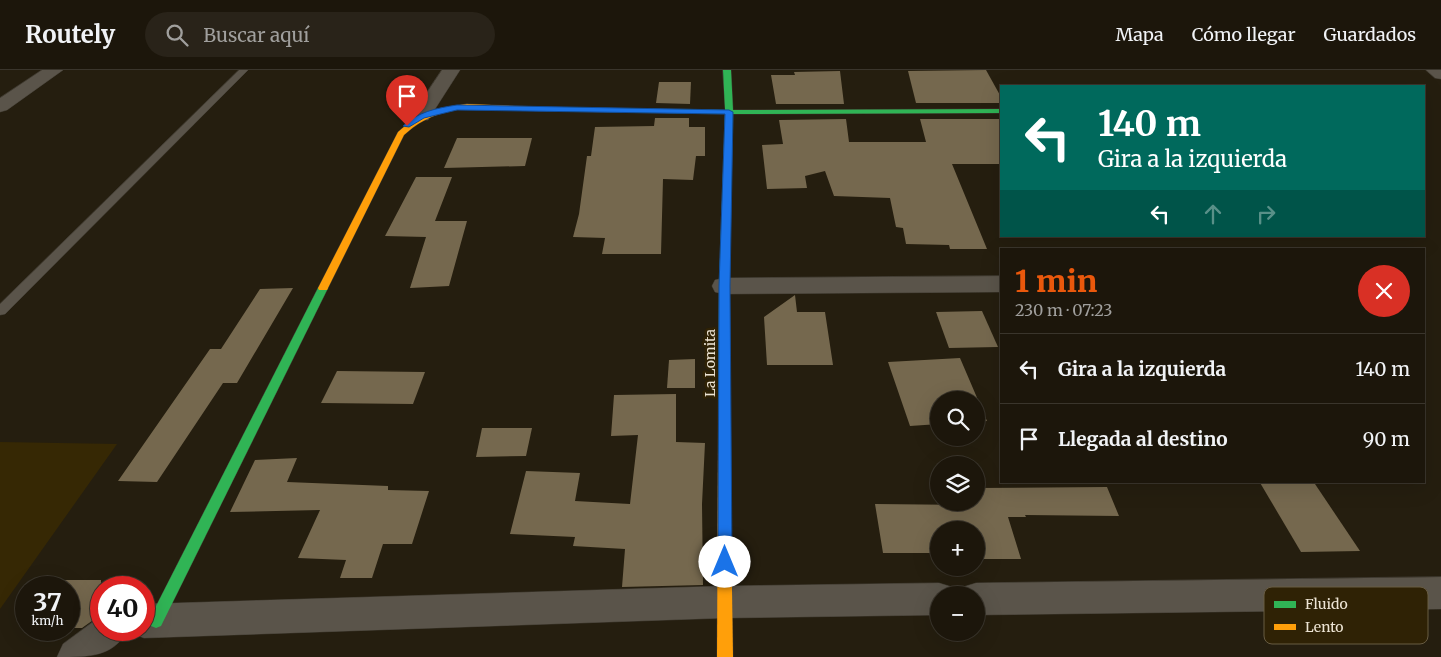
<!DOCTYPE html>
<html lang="es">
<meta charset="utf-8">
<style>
body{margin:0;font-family:Merriweather,serif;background:#292319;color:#f1f3f6;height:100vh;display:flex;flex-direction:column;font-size:19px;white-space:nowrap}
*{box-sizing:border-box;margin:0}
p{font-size:16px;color:#a09f9d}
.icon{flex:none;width:28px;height:28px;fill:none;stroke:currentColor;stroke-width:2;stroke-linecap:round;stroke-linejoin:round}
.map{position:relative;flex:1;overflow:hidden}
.side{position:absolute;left:1000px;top:178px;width:425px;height:235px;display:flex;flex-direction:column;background:#1c160b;border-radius:0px;box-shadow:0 5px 20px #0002,0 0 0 1px #3a352c}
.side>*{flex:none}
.hud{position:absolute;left:1000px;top:15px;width:425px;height:152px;border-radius:0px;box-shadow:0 5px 20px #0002,0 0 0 1px #3a352c;background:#00695c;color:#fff;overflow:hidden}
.controls{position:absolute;left:930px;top:321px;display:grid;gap:10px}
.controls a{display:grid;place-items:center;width:55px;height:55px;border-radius:50%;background:#1c160b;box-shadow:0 5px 20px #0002,0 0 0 1px #3a352c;font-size:25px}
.speed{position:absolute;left:15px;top:506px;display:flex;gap:10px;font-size:25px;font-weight:700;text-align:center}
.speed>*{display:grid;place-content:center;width:65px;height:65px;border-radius:50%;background:#1c160b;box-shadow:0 5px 20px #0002,0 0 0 1px #3a352c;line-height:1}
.speed small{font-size:12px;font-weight:400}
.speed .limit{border:8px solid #d22;background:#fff;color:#111}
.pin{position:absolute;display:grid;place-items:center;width:42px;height:42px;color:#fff;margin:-51px -21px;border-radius:50% 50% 50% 0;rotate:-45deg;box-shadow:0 0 5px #0007}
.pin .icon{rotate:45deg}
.me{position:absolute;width:55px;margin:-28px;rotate:0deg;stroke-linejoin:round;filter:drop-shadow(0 0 4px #0008)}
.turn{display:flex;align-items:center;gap:18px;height:105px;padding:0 15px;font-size:22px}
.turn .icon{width:65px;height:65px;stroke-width:2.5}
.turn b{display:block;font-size:35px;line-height:42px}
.lanes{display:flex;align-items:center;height:48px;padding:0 15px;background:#0003;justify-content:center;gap:25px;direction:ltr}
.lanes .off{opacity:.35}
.round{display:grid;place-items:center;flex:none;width:52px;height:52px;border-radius:26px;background:#292319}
.overview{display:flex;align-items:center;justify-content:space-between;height:85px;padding:0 15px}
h1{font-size:30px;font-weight:800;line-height:38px;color:#ea580c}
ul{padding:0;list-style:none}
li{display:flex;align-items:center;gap:15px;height:70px;padding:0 15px;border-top:1px solid #3a352c}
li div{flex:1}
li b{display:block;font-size:19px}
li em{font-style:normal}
header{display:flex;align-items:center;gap:30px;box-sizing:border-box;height:70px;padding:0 25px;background:#1c160b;border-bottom:1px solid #3a352c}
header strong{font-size:24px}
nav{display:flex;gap:28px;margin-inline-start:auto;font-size:18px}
.search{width:350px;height:45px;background:#292319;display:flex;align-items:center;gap:12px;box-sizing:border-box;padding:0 18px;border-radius:28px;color:#a09f9d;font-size:19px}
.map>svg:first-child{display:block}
.built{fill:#362804}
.building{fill:#75684e}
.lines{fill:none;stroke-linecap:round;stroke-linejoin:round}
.lane-casing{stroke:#3e392f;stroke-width:1}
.street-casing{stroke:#3e392f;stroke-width:1}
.fast-casing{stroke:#3e392f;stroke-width:1}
.slow-casing{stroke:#3e392f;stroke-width:1}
.lane{fill:#5a544a;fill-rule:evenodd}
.street{fill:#5a544a;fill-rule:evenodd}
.fast{fill:#30b455;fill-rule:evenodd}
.slow{fill:#ff9f0a;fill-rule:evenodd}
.route{fill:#1a73e8;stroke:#114b97}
.labels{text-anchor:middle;stroke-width:5;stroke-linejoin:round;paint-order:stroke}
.street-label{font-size:14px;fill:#ede4d4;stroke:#2f2205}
.key{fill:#2f2205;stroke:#685c43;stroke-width:1}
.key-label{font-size:14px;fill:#ede4d4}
</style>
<header>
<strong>Routely</strong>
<div class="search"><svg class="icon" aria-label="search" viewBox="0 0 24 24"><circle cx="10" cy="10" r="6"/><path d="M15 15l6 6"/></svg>Buscar aquí</div>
<nav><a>Mapa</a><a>Cómo llegar</a><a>Guardados</a></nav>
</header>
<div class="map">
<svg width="1441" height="587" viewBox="0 0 1441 587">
<rect width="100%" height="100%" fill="#251e0f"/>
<polygon class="built" points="0,372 117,374 0,539"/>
<g class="building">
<polygon points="986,0 1001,27 1001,33 916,33 908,1"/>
<polygon points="840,1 844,34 776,34 771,5 795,5 794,2"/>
<polygon points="659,12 691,12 690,34 656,33"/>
<polygon points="655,48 689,48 689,57 705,57 705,86 696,86 693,110 663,109 661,184 602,184 605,168 573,167 579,144 587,86 591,86 595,57 654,56"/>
<polygon points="846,49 849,72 926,72 920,49 1001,49 1001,94 952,94 987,179 950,179 949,175 906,174 903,158 896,157 890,128 834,126 825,101 805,106 807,118 767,119 762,75 783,74 779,50"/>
<polygon points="457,68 532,68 525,96 444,98"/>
<polygon points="416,107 452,107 435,151 467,151 449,216 410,218 426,167 385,166"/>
<polygon points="293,218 237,313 223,313 157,412 118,411 210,279 221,279 260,219"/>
<polygon points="795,225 797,242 825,242 833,295 767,295 764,247"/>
<polygon points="982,241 998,277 949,278 936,242"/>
<polygon points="960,288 987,351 976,352 976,330 939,330 939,354 910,356 888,292"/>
<polygon points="695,289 695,318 667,318 669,290"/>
<polygon points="337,301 425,302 413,334 321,333"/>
<polygon points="676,324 676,372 705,373 702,434 703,515 622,517 625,479 573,476 575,467 510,464 526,401 580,403 575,431 630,434 638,365 611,366 614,325"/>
<polygon points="482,358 532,358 526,386 476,387"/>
<polygon points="297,388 287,412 388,416 388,420 429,421 412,474 383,474 372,508 340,508 346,490 298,488 320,440 230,442 255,390"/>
<polygon points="1259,411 1313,411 1360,481 1301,482"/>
<polygon points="1107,417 1119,446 1025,445 1026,447 1008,447 1021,489 984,489 982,484 976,484 976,460 939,460 939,483 883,483 875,434 970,435 969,432 976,432 976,418"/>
<polygon points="51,510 101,510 101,538 96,548 82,558 69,558 69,518 47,518"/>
</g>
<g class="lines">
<defs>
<polygon id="lane" points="239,0 248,0 5,244 0,245 0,234"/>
<g id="street">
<polygon points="42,0 63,0 7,40 0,42 0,28"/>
<polygon points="442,0 460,0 428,50 414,50 411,46"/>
<polygon points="1426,0 1441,0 1441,9 1435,8"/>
<polygon points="1001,206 1001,222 724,224 715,222 712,216 715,210 724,208"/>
<polygon points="1441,507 1441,539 976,545 976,525 960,525 963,517 976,513"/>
<polygon points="939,513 952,517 955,525 939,525 939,545 725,548 144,568 131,563 130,560 144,560 144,534 725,516"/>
<path d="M101,546V560H128C113,587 90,587 57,587L63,574Z"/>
</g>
<g id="fast">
<polygon points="723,0 731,0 733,40 1001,39 1001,43 733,44 729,216 730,384 728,387 724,389 720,387 718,384 719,216 725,44 541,41 537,39 541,37 725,40"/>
<polygon points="323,215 328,218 161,556 156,558 151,556 149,551 151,546 318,218"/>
</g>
<g id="slow">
<path d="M467,34L541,37L545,39L541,41C491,39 444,28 404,65L328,218L327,220H319L318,218L398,62C420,42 438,38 467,34Z"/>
<polygon points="724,379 728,381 730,384 733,587 717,587 718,384 720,381"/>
</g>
</defs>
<use href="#lane" class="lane-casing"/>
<use href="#street" class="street-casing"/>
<use href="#fast" class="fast-casing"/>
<use href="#slow" class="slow-casing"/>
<use href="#lane" class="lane"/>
<use href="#street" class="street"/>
<use href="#fast" class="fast"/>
<use href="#slow" class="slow"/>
</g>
<path class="route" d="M457,35L729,40L733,42L730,216L732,492L730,497L725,499L720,497L718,492L719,216L725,44L457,40L424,48L409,57L403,56C417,42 437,38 457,35Z"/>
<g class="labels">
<g class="street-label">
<text transform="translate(710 293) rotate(-90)" y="5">La Lomita</text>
</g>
</g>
<rect x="1264" y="517" width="164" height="57" rx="8" class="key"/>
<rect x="1274" y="531" width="22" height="7" fill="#30b455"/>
<rect x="1274" y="554" width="22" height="6" fill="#ff9f0a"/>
<g class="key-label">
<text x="1305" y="539">Fluido</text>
<text x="1305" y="562">Lento</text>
</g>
</svg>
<div class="controls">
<a><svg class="icon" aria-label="search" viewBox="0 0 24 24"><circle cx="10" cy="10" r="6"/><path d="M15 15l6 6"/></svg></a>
<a><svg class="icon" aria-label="layers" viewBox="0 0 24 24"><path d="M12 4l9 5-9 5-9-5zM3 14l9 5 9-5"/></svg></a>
<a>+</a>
<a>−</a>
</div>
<div class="speed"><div>37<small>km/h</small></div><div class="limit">40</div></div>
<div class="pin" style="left:407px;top:56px;background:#d93025"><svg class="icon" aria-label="arrive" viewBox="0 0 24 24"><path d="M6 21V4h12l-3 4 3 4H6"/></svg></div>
<svg class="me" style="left:725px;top:492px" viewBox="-20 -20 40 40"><circle r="19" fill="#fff"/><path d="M0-13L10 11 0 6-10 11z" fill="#1a73e8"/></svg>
<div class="hud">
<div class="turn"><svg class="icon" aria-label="left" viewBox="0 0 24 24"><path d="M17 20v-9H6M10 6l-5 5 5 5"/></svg><div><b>140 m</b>Gira a la izquierda</div></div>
<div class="lanes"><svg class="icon" aria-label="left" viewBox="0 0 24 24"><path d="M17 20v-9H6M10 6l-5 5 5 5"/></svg><svg class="icon off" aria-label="ahead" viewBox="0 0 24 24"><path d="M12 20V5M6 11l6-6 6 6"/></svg><svg class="icon off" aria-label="right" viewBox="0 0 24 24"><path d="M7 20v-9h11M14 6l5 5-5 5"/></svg></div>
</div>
<section class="side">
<div class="overview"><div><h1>1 min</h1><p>230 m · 07:23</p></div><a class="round" style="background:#d93025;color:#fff"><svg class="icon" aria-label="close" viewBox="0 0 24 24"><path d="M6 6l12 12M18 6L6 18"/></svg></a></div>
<ul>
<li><svg class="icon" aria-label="left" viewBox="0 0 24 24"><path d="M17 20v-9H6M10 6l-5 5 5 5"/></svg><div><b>Gira a la izquierda</b></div><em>140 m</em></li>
<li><svg class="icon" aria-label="arrive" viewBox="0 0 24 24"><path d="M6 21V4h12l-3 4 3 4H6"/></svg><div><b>Llegada al destino</b></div><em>90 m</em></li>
</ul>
</section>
</div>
